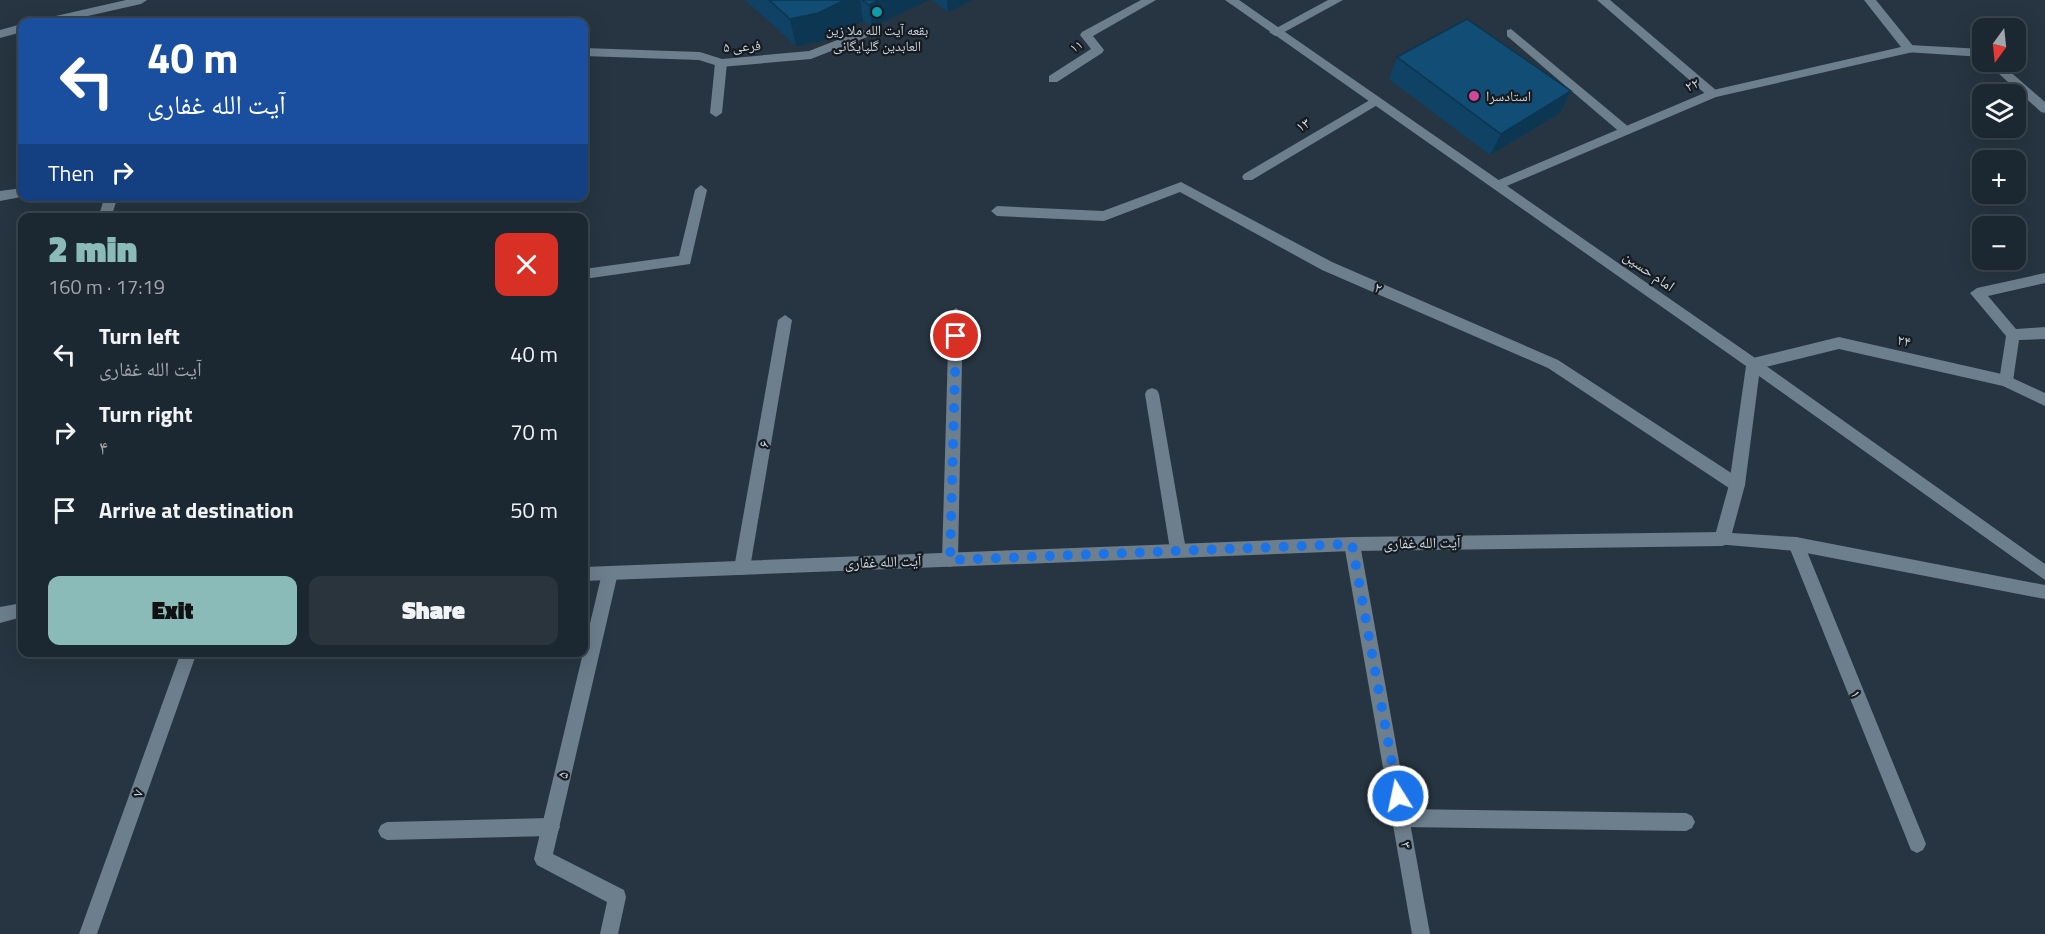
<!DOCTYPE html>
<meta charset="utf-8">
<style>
body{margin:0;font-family:"Titillium Web","Noto Naskh Arabic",sans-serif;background:#29343d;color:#f1f3f6;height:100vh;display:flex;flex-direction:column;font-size:22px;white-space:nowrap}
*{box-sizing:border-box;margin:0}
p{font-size:20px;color:#a0a6ab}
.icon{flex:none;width:33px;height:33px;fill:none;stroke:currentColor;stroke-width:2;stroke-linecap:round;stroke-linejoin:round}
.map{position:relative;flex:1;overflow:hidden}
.panel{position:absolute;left:18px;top:213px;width:570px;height:444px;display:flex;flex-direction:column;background:#1c2831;border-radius:12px;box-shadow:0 6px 24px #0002,0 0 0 2px #3a444d}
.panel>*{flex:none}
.hud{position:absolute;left:18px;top:18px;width:570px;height:183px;border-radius:12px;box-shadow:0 6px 24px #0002,0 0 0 2px #3a444d;background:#1a4fa0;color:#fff;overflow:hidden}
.needle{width:39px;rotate:195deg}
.tools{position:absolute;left:1972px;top:18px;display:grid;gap:12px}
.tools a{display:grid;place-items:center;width:54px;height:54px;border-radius:12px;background:#1c2831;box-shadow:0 6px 24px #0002,0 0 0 2px #3a444d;font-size:30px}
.pin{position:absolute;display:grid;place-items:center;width:51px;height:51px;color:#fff;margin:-26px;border:3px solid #fff;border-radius:50%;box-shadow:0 2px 6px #0007}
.me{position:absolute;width:66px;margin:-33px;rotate:350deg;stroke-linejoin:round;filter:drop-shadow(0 0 4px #0008)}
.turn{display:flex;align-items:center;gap:21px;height:126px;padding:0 30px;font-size:27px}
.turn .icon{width:78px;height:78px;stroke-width:2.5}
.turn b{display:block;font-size:42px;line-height:51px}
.then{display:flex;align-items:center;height:57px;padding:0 30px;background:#0003;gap:12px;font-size:22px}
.round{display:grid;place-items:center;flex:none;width:63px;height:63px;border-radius:12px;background:#29343d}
.headline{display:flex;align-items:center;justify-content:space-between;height:102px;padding:0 30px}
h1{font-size:36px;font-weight:800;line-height:45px;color:#8bbbb9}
.button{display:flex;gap:12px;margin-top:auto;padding:12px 30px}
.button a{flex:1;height:69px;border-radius:12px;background:#8bbbb9;color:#111;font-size:24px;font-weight:800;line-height:69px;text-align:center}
.button a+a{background:#29343d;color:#f1f3f6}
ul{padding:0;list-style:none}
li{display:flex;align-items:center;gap:18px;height:78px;padding:0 30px}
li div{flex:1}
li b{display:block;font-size:22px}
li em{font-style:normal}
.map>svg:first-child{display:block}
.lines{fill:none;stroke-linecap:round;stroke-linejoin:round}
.service{fill:#6d7e8c;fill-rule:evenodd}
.minor{fill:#6d7e8c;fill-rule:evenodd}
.tertiary{fill:#6d7e8c;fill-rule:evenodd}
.secondary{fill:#6d7e8c;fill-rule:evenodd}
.wall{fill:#0f4264}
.shaded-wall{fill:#0c3651}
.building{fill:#114d74;stroke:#0c3651;stroke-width:1.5}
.route{stroke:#1a73e8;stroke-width:10;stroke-dasharray:0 18}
.culture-dot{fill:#0f9aa8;stroke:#151b21;stroke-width:2}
.hotel-dot{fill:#d1479c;stroke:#151b21;stroke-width:2}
.labels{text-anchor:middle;stroke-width:4.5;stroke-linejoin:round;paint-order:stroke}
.far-poi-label{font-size:14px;fill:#cbd4dc;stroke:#151b21}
.far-street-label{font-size:14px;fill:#cbd4dc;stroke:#151b21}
.street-label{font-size:15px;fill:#cbd4dc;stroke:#151b21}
</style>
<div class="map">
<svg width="2045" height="934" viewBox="0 0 2045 934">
<rect width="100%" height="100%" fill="#263541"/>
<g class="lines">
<g class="service">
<polygon points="1141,0 1156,0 1093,36 1104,50 1102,53 1057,82 1049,82 1049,76 1091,49 1080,35 1082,32"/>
<polygon points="1328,0 1343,0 1279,35 1275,36 1269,32"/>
<polygon points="1597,0 1610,0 1717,91 1717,97 1709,97"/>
<polygon points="1511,29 1630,128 1630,134 1622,134 1507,36 1507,30"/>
<polygon points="1909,45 1983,49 1983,57 1905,52 1905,46"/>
<polygon points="721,59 727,63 722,113 716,117 710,113 715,63"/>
<polygon points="1986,62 1999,62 2045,102 2045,113 2041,112"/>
<polygon points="1375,97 1381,101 1379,104 1252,180 1244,180 1242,177 1244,174"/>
<polygon points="105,196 118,196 111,218 98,218"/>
<polygon points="2045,273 2045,283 1988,296 2016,329 2045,327 2045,339 2019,340 2013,381 2011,385 2001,385 1999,381 2006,336 1970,293 1977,288"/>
<polygon points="785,315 792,320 750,568 748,573 742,575 736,573 734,568 778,320"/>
<polygon points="1152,388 1157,390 1159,394 1186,550 1184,555 1178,557 1172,555 1170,550 1145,394 1147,390"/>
<polygon points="1796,537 1802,539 1804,544 1926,844 1923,850 1917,853 1911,850 1788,544 1790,539"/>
<polygon points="1402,809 1686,813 1692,816 1695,822 1692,828 1686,831 1402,827 1396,824 1393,818 1396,812"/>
<polygon points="551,818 557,821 560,827 557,833 551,836 387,840 381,837 378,831 381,825 387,822"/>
</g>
<g class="minor">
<polygon points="126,0 147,0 141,4 61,22 41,22 47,18"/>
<polygon points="1864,0 1876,0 1913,46 1913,52 1716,97 1502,188 1498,190 1492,185 1494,182 1709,91 1901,47"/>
<polygon points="22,24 22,32 0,38 0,30"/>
<polygon points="863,30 869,34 867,37 811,59 721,67 699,60 584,56 584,48 700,52 722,59 809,51"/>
<polygon points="1181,182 1332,262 1558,360 1742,480 1745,485 1742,490 1737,492 1732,490 1548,368 1322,270 1180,192 1104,221 997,216 991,211 997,206 1103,211"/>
<polygon points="701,185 707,190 690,264 584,279 584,269 679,256 695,190"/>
<polygon points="22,188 22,196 26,196 0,201 0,191"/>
<polygon points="956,308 963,313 958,560 956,565 950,567 944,565 942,560 949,313"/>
<polygon points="1839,337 2006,375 2045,393 2045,406 2003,386 1839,349 1753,370 1748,368 1746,364 1748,360 1753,358"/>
<polygon points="1352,537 1358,539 1360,544 1430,934 1412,934 1344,544 1346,539"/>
<polygon points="610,566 616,568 618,573 553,854 624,890 626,897 618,934 600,934 607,902 537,865 534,859 602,573 604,568"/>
<polygon points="181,652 197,652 97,934 79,934"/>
</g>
<g class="tertiary">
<polygon points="1722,532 1728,534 1730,539 1728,544 1722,546 1352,551 584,581 584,567 1352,537"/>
<polygon points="22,603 22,617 0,623 0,607"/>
</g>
<polygon class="secondary" points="1225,0 1239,0 1758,360 2045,564 2045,580 1759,376 1745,485 1732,533 1796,537 2045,585 2045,599 1796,551 1716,544 1714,539 1729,485 1746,366"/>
</g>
<g class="wall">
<polygon points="745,0 929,0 872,27 863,20 823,41 796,46"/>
<polygon points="932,0 973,0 948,12"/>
<polygon points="1397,57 1571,91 1560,113 1490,155 1389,79"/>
</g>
<g class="shaded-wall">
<polygon points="845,0 860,0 863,21 823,41 796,46 790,19"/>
<polygon points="879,0 929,0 872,27 869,5"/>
<polygon points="947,0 973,0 948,12"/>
<polygon points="1571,91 1560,113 1490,155 1501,134"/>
</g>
<g class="building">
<polygon points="769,0 845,0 818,13 790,19"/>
<polygon points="862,0 879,0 869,5"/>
<polygon points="1467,19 1571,91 1501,134 1397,57"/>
</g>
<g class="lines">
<polyline class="route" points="956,336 950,560 1352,544 1398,796"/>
</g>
<circle class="culture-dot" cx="877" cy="12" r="6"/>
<circle class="hotel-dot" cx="1474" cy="96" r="6"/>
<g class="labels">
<g class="far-poi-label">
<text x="877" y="35">بقعه آیت الله ملا زین<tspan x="877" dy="16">العابدین گلپایگانی</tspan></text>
<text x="1486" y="101" text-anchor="start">استادسرا</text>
</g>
<g class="far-street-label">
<text transform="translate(742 46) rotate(-3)" y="5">فرعی ۵</text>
<text transform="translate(1076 46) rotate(-33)" y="5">۱۱</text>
</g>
<g class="street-label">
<text transform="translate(1692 85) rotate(-23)" y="5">۲۲</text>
<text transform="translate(1303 125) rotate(-31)" y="5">۱۳</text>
<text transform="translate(1649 271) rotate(35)" y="5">امام حسین</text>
<text transform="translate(1378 288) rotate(23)" y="5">۲</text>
<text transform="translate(1904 341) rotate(13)" y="5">۲۴</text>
<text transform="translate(764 444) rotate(-80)" y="5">۶</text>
<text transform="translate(1422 543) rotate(-1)" y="5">آیت الله غفاری</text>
<text transform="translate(883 562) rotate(-2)" y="5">آیت الله غفاری</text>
<text transform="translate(1856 694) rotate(68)" y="5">۱</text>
<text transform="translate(563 775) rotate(-77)" y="5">۵</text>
<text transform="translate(138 793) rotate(-70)" y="5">۷</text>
<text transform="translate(1406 845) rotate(81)" y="5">۳</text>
</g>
</g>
</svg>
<div class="tools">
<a><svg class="needle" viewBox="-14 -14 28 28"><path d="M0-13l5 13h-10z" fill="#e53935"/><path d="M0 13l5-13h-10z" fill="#a0a6ab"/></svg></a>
<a><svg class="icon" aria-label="layers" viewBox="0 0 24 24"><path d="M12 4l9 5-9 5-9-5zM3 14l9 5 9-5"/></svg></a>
<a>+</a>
<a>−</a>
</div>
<div class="pin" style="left:956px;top:336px;background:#d93025"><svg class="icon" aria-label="arrive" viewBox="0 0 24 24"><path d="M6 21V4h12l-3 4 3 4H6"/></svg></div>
<svg class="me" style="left:1398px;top:796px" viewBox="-20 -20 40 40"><circle r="17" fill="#1a73e8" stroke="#fff" stroke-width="3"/><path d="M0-11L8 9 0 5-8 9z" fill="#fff"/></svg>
<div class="hud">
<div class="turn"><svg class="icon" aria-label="left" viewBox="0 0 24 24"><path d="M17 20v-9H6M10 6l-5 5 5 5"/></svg><div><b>40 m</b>آیت الله غفاری</div></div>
<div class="then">Then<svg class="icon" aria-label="right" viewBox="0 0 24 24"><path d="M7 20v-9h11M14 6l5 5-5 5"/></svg></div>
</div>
<section class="panel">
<div class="headline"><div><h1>2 min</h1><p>160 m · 17:19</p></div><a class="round" style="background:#d93025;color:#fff"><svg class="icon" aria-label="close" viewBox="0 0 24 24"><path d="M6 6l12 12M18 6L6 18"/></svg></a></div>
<ul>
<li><svg class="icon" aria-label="left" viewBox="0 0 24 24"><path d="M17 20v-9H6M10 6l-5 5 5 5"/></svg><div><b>Turn left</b><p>آیت الله غفاری</p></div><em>40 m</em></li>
<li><svg class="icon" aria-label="right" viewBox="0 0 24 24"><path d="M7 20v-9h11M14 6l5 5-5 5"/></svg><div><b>Turn right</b><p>۴</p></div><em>70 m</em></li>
<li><svg class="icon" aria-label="arrive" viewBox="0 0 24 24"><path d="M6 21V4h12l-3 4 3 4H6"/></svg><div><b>Arrive at destination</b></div><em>50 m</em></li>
</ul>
<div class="button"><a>Exit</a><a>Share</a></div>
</section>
</div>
